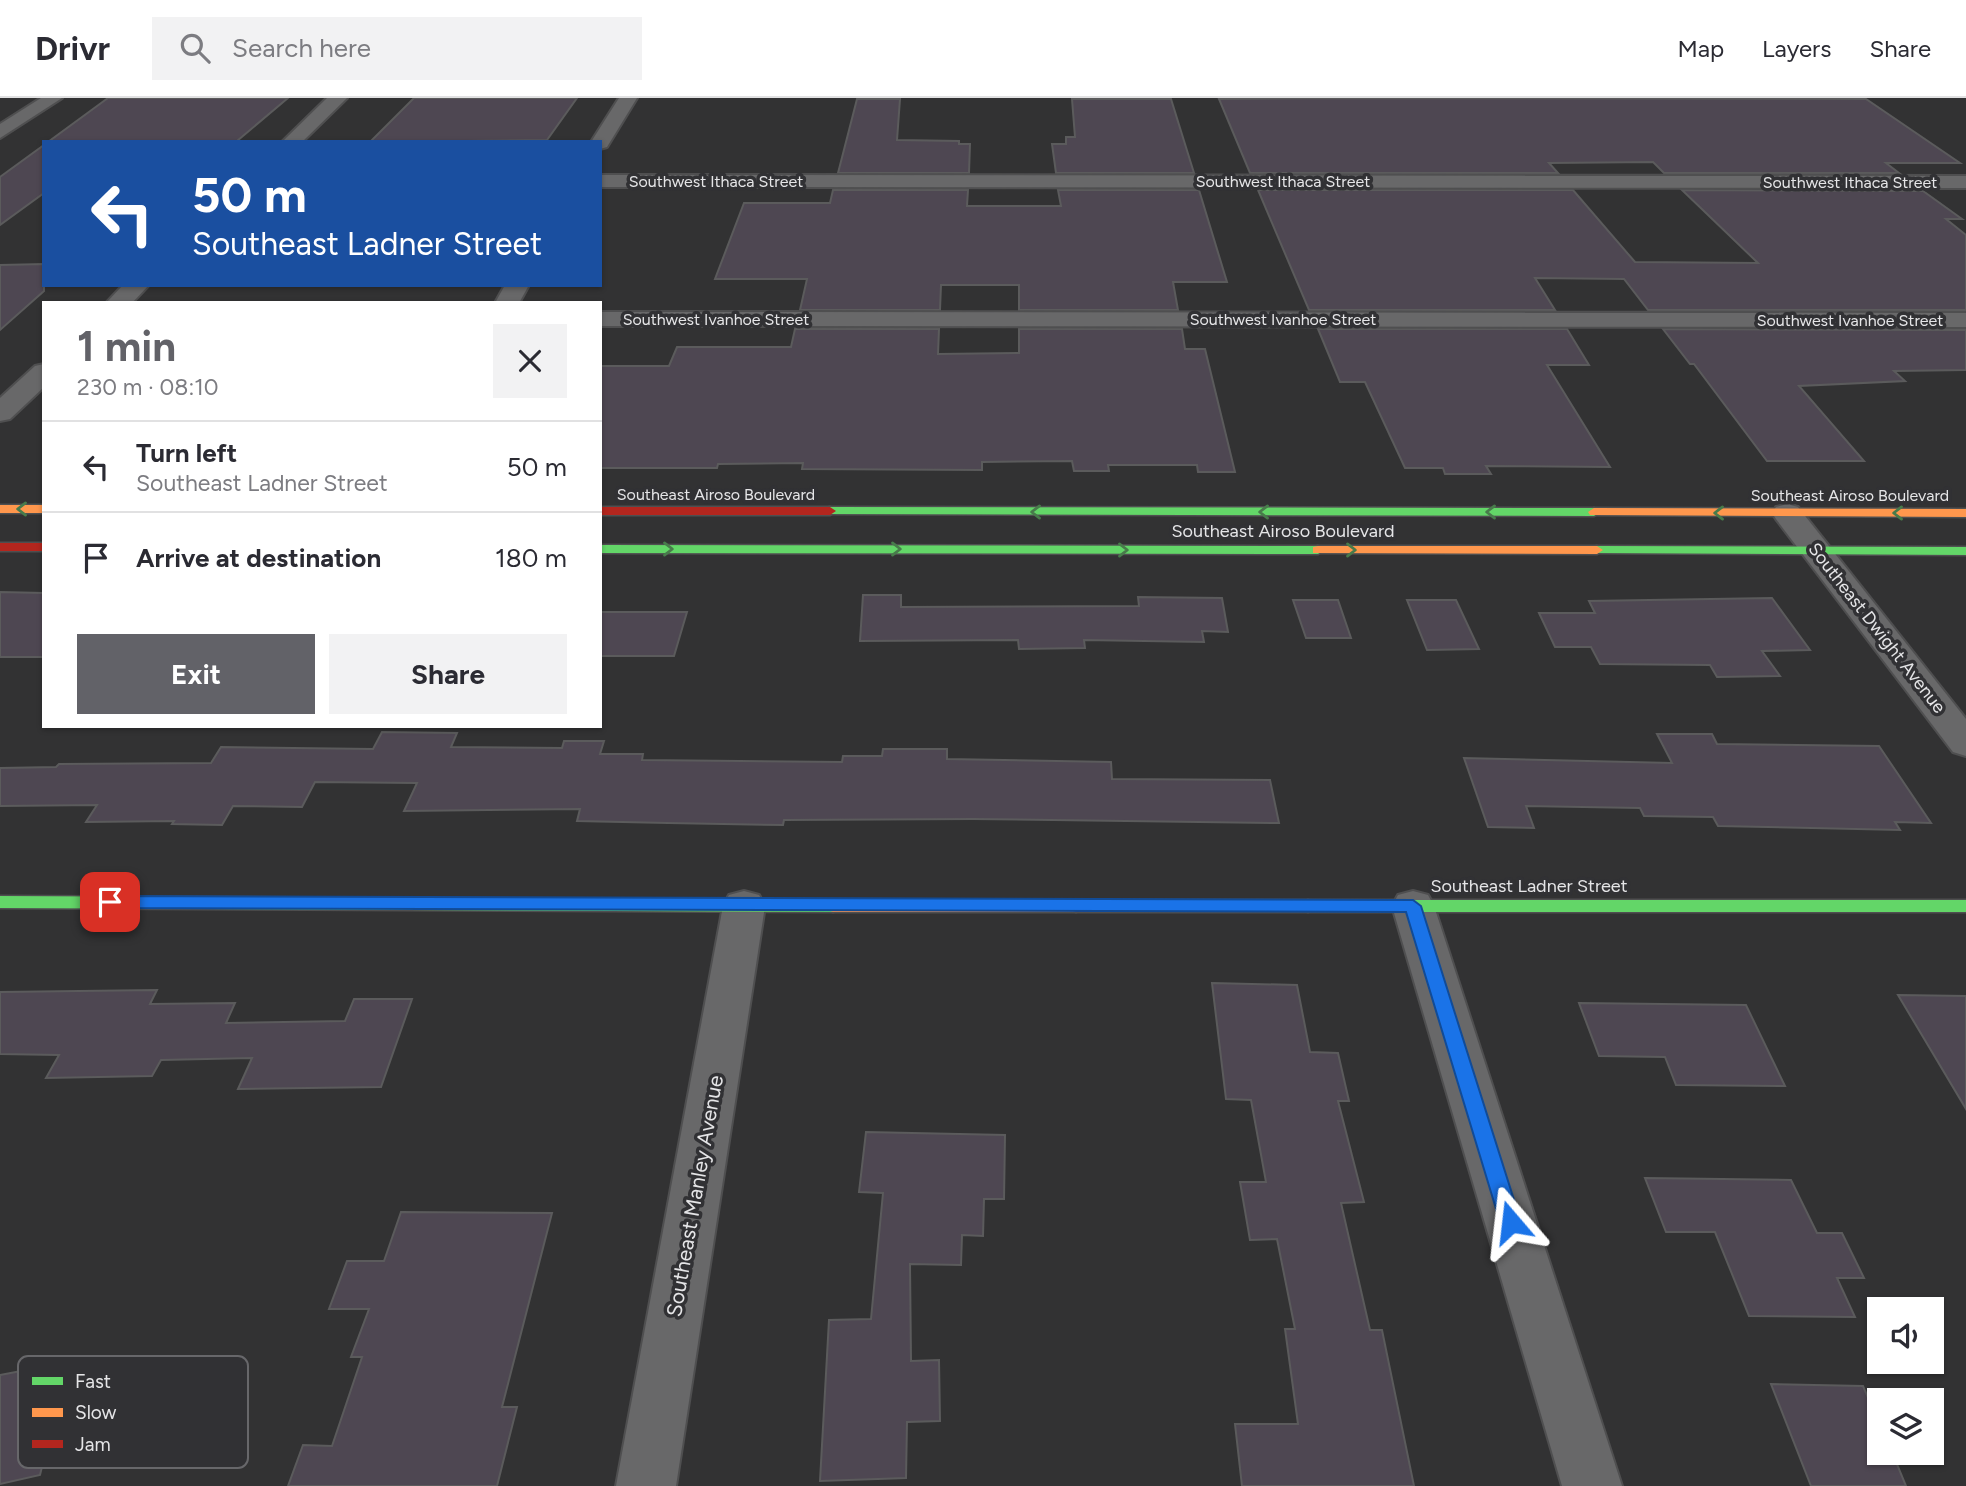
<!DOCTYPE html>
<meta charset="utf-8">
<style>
body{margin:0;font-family:Figtree,sans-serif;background:#f2f2f3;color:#2b2b33;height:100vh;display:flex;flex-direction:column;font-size:26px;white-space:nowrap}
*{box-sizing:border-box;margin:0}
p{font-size:23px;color:#7c7c81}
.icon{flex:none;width:38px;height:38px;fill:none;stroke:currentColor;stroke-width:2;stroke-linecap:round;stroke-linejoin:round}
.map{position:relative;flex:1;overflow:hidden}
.panel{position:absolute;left:42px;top:203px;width:560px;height:427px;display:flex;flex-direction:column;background:#fff;border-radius:0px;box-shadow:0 2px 5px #0004}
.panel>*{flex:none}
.guide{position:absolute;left:42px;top:42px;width:560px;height:147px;border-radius:0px;box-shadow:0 2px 5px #0004;background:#1a4fa0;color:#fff;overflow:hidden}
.tools{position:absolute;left:1867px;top:1199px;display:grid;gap:14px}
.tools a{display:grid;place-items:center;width:77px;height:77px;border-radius:0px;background:#fff;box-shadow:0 2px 5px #0004;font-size:35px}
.pin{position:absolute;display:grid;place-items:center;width:60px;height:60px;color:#fff;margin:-30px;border-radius:14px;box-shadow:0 4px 10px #0006}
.me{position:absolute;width:77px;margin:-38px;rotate:343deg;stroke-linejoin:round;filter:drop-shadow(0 0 5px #0008)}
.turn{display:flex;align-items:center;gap:24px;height:147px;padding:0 35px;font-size:32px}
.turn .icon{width:91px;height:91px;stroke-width:2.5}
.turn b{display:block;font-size:49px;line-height:60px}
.round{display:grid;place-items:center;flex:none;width:74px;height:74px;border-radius:0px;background:#f2f2f3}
.overview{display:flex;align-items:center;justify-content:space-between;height:119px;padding:0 35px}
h1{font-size:42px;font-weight:700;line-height:52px;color:#626268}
.action{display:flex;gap:14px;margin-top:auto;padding:14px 35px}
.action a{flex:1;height:80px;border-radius:0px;background:#626268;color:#fff;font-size:28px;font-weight:700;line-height:80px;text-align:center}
.action a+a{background:#f2f2f3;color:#2b2b33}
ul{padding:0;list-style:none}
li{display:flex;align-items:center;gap:21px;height:91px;padding:0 35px;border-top:2px solid #e1e1e2}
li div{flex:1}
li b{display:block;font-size:26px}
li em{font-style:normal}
header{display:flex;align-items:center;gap:42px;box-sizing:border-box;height:98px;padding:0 35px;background:#fff;border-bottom:2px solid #e1e1e2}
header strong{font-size:33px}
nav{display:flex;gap:38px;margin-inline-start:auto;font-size:24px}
.search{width:490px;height:63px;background:#f2f2f3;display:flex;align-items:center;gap:18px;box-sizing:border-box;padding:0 24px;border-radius:0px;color:#7c7c81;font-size:26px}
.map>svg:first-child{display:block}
.building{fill:#4e4752;stroke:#5b5b5c;stroke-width:2}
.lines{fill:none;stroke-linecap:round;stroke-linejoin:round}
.street-casing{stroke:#4f4f50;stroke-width:4}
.fast-casing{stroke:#4f4f50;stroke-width:3}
.slow-casing{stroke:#4f4f50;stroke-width:3}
.jam-casing{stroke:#4f4f50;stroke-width:3}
.street{fill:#686869;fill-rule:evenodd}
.fast{fill:#63d668;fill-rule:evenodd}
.slow{fill:#ff974d;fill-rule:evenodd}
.jam{fill:#b3261e;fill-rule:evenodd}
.oneway{stroke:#487b4b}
.route{fill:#1a73e8;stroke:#114b97;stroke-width:2}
.labels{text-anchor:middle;stroke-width:7;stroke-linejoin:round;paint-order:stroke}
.far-street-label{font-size:16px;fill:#e5e5e7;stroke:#313134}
.street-label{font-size:18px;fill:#e5e5e7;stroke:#313134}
.near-street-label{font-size:21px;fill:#e5e5e7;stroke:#313134}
.key{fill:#313134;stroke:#67676a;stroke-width:2}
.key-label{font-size:19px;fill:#e5e5e7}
</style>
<header>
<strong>Drivr</strong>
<div class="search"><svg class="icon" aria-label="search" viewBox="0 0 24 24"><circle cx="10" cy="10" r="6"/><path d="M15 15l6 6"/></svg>Search here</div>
<nav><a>Map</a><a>Layers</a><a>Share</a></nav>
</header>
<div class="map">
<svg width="1966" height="1388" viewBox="0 0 1966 1388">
<rect width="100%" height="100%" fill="#323233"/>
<g class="building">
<polygon points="108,0 288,0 237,43 48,44"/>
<polygon points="414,0 577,0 547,42 370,44"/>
<polygon points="1349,0 1866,1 1960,65 1886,65 1899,75 1664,75 1653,64 1549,65 1558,75 1250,75 1219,1"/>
<polygon points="857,1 900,1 897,42 959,43 959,46 970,46 969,75 838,75"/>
<polygon points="1072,1 1171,1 1194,75 1056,75 1052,46 1066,46 1066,39 1075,39"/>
<polygon points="44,47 44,95 0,127 0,79"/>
<polygon points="833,92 968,92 967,108 1061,108 1058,92 1199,92 1227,184 1173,184 1178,212 1019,212 1019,187 941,187 940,212 800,212 807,181 715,181 744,105 830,105"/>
<polygon points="1258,92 1573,92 1635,164 1758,165 1682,92 1923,93 1962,121 1946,121 1966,137 1966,212 1648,212 1624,181 1535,180 1555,212 1309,212"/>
<polygon points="44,166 44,193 0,232 0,167"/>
<polygon points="795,231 939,231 938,256 1019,255 1019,231 1182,231 1185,251 1205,251 1235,374 1198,374 1197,367 1108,367 1109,373 1074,373 1072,363 982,364 982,372 802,371 803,365 718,366 717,370 600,370 600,268 669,268 677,249 791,249"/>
<polygon points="1318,231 1567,231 1589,267 1547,267 1610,369 1486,368 1491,376 1445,376 1443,370 1405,370 1365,284 1340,284"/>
<polygon points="1663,231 1966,232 1966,272 1894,273 1905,283 1799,288 1864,363 1767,363 1694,266 1690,266"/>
<polygon points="0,494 44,495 44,559 0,559"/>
<polygon points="863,497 901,497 901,509 1139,508 1138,499 1222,500 1228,534 1202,533 1204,544 1084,542 1085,550 1019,551 1018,542 860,543"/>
<polygon points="1772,500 1810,552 1762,553 1780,578 1717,579 1710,567 1600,566 1591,549 1555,549 1539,515 1595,515 1589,503"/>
<polygon points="1293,502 1338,502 1351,540 1306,540"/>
<polygon points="1407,502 1456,502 1479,551 1427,552"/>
<polygon points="600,514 687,514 674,558 600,558"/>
<polygon points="382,634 457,635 451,649 562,650 564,643 604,643 600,656 643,656 642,662 842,664 843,658 882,658 883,651 947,651 947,661 1111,664 1112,681 1270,682 1279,725 973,721 784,722 783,727 668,725 577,723 580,711 404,713 417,685 315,684 302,709 233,708 222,727 172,726 174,723 86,724 97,707 0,708 0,670 56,669 59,666 211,665 221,649 373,651"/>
<polygon points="1657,636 1712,636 1717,646 1879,648 1931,725 1895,724 1900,732 1718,728 1713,719 1644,718 1640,710 1526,708 1534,730 1488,729 1464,660 1672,665"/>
<polygon points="1212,885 1297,887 1310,954 1338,955 1349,1003 1338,1003 1364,1104 1341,1105 1370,1232 1382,1232 1414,1388 1242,1388 1235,1326 1298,1326 1285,1231 1295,1231 1277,1141 1250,1142 1240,1084 1266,1084 1251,1002 1226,1001"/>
<polygon points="157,892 150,906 235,905 226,925 345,923 354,901 412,901 381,989 238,991 252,960 161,962 152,978 46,980 59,957 0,956 0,894"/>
<polygon points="1898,897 1966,898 1966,1011"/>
<polygon points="1579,905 1746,907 1785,988 1676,987 1665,959 1599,958"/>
<polygon points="866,1034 1005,1037 1004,1101 984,1101 983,1138 962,1137 961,1167 910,1166 911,1263 939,1262 940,1323 907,1324 906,1380 820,1383 829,1222 871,1221 883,1095 859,1094"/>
<polygon points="1645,1080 1791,1082 1817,1135 1842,1135 1864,1180 1837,1180 1855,1219 1749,1218 1715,1134 1666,1134"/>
<polygon points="401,1114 552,1115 502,1309 517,1309 497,1388 288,1388 303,1347 332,1348 362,1259 351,1259 369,1211 329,1211 347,1163 384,1163"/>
<polygon points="68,1264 40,1377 0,1386 0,1277"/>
<polygon points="1771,1286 1863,1288 1880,1327 1880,1354 1892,1354 1906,1388 1811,1388"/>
</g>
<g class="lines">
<defs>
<g id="street">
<polygon points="41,0 62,0 0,40 0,26"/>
<polygon points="327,0 347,0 302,44 282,44"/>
<polygon points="619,0 637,0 607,49 600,51 600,44 591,44"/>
<polygon points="600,77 1966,78 1966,90 600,89"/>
<polygon points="123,187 149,187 132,205 106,205"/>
<polygon points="505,187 529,187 519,205 495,205"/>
<polygon points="600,214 1966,215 1966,229 600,228"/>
<polygon points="44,266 44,289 10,321 0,323 0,300 35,268"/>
<polygon points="1787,406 1798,409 1966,621 1966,658 1953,654 1776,421 1772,415 1776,409"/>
<polygon points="744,793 759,797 765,808 676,1388 616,1388 723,808 729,797"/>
<polygon points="1413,793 1428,797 1434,808 1622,1388 1562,1388 1392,808 1398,797"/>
</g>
<g id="fast">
<polygon points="830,409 1594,410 1600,414 1594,418 826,416 826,410"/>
<polygon points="600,447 1318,448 1324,452 1318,456 600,455"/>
<polygon points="1597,448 1966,449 1966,457 1592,455 1592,449"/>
<polygon points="0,798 833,802 839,804 842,808 839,812 833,814 0,810"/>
<polygon points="1308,802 1966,802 1966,814 1308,814 1302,812 1299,808 1302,804"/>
</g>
<g id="slow">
<rect x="0" y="407" width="44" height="8"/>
<polygon points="1594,410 1966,411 1966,419 1590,417 1588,414"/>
<polygon points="1318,448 1597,448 1603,452 1597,456 1313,455 1313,449"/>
<polygon points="833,802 1076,802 1082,804 1085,808 1082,812 1076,814 833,814 827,812 824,808 827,804"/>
</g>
<g id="jam">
<polygon points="600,409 830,409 836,413 830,417 600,417"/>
<rect x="0" y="445" width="44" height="8"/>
<polygon points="1076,802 1308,802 1314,804 1317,808 1314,812 1308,814 1076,814 1070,812 1067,808 1070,804"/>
</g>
</defs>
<use href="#street" class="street-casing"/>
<use href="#fast" class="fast-casing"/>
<use href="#slow" class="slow-casing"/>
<use href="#jam" class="jam-casing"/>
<use href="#street" class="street"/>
<use href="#fast" class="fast"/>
<use href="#slow" class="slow"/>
<use href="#jam" class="jam"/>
</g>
<defs><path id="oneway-chevron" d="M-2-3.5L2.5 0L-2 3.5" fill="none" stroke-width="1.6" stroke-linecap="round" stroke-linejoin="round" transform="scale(1.75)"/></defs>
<g class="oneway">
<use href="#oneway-chevron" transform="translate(22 411) rotate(-180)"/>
<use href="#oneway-chevron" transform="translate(1036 414) rotate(-180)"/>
<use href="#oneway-chevron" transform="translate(1264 414) rotate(-180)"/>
<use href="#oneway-chevron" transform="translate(1491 414) rotate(-180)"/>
<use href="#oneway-chevron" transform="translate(1719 415) rotate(-180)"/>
<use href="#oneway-chevron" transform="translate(1898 415) rotate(-180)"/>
<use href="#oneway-chevron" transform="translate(668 451)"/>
<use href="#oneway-chevron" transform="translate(896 451)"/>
<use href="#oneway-chevron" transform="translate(1123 452)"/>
<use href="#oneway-chevron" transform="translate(1351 452)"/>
</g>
<polygon class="route" points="110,798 1413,802 1421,808 1521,1124 1518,1131 1511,1133 1503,1131 1500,1124 1406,814 110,810 102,804"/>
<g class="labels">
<g class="far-street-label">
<text x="716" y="89">Southwest Ithaca Street</text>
<text x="1283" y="89">Southwest Ithaca Street</text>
<text x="1850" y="90">Southwest Ithaca Street</text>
<text x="716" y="227">Southwest Ivanhoe Street</text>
<text x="1283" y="227">Southwest Ivanhoe Street</text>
<text x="1850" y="228">Southwest Ivanhoe Street</text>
<text x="716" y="402">Southeast Airoso Boulevard</text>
<text x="1850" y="403">Southeast Airoso Boulevard</text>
</g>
<g class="street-label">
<text x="1283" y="439">Southeast Airoso Boulevard</text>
<text transform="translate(1877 530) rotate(52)" y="6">Southeast Dwight Avenue</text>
<text x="1529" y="794">Southeast Ladner Street</text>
</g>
<g class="near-street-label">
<text transform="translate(695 1098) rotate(-80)" y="7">Southeast Manley Avenue</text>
</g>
</g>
<rect x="18" y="1258" width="230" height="112" rx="10" class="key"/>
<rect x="32" y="1279" width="31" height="8" fill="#63d668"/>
<rect x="32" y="1310" width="31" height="9" fill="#ff974d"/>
<rect x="32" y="1342" width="31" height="8" fill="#b3261e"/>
<g class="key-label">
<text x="75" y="1290">Fast</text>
<text x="75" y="1321">Slow</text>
<text x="75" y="1353">Jam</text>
</g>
</svg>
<div class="tools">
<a><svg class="icon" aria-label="sound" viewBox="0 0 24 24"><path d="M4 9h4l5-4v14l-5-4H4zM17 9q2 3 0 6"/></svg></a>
<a><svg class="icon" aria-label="layers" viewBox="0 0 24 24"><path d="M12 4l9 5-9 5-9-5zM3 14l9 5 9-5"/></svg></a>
</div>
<div class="pin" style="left:110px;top:804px;background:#d93025"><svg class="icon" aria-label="arrive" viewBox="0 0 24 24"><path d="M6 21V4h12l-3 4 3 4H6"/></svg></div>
<svg class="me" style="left:1511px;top:1124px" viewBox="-20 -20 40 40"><path d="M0-17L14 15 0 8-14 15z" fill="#1a73e8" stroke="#fff" stroke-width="4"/></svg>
<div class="guide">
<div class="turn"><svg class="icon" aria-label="left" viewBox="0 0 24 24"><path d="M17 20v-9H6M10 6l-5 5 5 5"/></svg><div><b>50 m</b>Southeast Ladner Street</div></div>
</div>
<section class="panel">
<div class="overview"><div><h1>1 min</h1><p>230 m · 08:10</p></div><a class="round"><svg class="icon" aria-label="close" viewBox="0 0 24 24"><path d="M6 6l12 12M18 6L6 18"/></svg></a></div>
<ul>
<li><svg class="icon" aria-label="left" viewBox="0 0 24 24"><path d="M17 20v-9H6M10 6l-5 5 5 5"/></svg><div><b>Turn left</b><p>Southeast Ladner Street</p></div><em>50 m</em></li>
<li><svg class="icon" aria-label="arrive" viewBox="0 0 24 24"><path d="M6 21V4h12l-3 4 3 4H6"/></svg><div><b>Arrive at destination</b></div><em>180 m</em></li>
</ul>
<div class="action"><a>Exit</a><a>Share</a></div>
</section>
</div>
